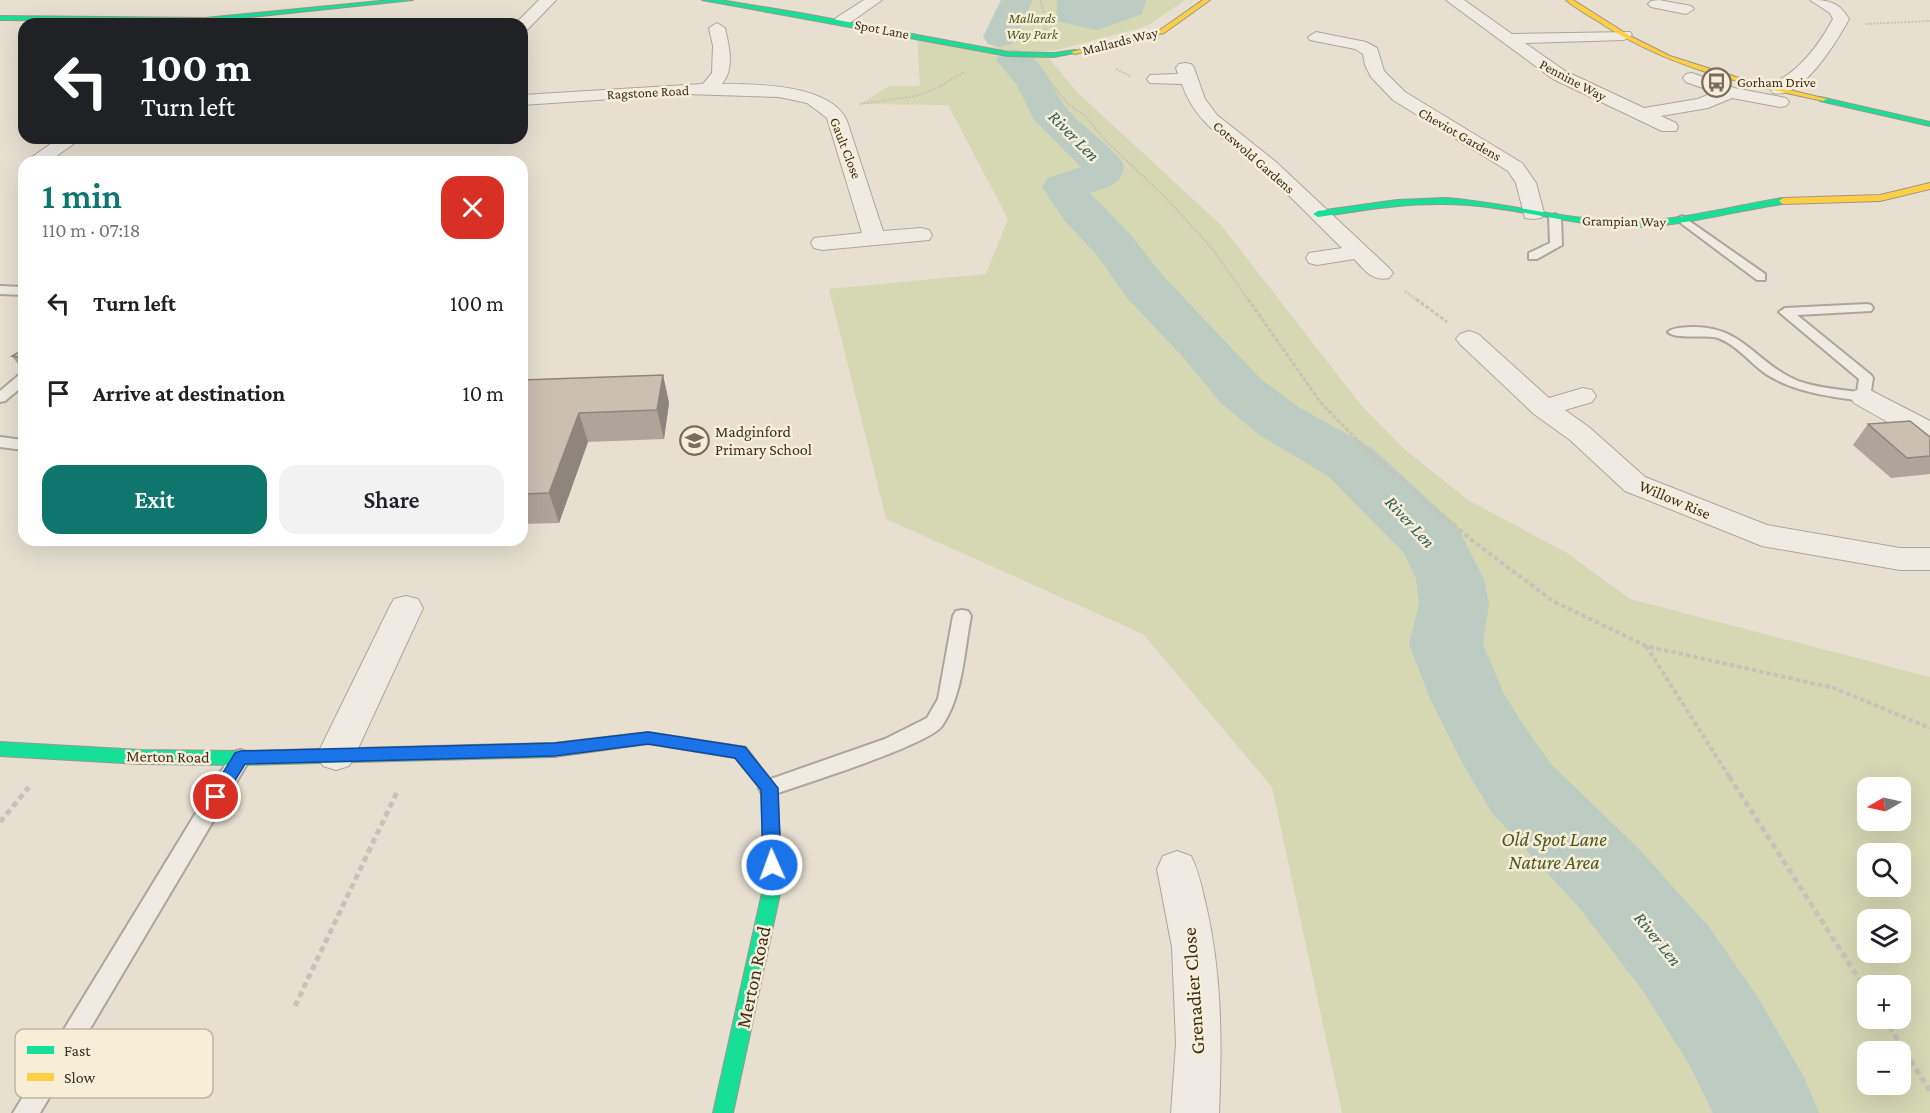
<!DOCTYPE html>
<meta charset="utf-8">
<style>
body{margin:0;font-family:"Crimson Pro",serif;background:#f2f2f2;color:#202124;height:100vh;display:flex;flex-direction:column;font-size:22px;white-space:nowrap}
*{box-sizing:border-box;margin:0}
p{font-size:20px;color:#757577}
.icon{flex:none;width:33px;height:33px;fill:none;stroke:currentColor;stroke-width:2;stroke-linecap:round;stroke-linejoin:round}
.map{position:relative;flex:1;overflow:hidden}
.panel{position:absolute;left:18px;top:156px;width:510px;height:390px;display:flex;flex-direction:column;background:#fff;border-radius:18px;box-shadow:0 6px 24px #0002}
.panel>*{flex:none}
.hud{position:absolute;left:18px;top:18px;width:510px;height:126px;border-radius:18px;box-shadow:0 6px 24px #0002;background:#202124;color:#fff;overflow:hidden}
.needle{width:39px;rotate:261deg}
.controls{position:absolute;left:1857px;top:777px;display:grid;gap:12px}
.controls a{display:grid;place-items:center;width:54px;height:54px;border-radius:12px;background:#fff;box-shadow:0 6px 24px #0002;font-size:30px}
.pin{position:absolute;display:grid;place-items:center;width:51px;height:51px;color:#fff;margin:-26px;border:3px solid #fff;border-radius:50%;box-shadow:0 2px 6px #0007}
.me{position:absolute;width:66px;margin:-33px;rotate:358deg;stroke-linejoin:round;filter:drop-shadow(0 0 4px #0008)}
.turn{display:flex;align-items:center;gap:21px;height:126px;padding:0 24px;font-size:27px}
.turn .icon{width:78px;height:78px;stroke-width:2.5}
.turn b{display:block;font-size:42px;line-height:51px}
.round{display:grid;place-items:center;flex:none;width:63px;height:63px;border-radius:18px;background:#f2f2f2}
.head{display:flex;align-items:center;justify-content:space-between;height:102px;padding:0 24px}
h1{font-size:36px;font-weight:600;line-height:45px;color:#0f766e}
.primary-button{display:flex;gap:12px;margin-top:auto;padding:12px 24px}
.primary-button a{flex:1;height:69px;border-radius:18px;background:#0f766e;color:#fff;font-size:24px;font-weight:600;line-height:69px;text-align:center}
.primary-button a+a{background:#f2f2f2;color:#202124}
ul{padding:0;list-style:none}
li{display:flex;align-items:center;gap:18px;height:90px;padding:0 24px}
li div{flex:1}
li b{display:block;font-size:22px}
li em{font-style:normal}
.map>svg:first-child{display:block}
.green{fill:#d6d7b3;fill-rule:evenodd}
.water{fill:#bcccc2}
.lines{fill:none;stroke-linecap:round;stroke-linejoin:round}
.river{fill:#bcccc2;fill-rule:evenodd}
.lane-casing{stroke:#ada599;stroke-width:4}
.street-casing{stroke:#ada599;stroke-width:2}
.fast-casing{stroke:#9c958a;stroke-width:2}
.slow-casing{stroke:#9c958a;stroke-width:2}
.path-far3{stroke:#c8c2b9;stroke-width:2;stroke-dasharray:2 1.5;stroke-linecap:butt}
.path-far2{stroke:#c8c2b9;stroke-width:3;stroke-dasharray:4 2;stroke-linecap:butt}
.path-far1{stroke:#c8c2b9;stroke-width:4;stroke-dasharray:4.5 3;stroke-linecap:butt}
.path{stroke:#c8c2b9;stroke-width:5;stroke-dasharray:6 4;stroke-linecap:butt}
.lane{fill:#efebe3;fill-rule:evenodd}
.street{fill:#efebe3;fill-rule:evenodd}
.fast{fill:#16e098;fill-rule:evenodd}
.slow{fill:#ffcf43;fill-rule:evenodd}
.wall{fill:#afa499}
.shaded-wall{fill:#8e867d}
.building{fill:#cbbfb2;stroke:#8e867d;stroke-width:1.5}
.route{fill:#1a73e8;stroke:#114b97;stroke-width:1.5}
.labels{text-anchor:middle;stroke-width:5;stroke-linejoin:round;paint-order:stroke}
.far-park-label{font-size:14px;font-style:italic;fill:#4d5a26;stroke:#f7eed8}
.far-street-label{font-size:14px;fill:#3d2e20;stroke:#f7eed8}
.far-poi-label{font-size:14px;fill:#3d2e20;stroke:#f7eed8;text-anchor:start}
.poi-label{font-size:16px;fill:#3d2e20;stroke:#f7eed8;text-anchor:start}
.street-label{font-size:16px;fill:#3d2e20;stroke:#f7eed8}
.water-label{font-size:18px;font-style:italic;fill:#2f5d5a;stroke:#f7eed8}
.near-park-label{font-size:20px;font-style:italic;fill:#4d5a26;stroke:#f7eed8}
.near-street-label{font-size:20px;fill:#3d2e20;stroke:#f7eed8}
.key{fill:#f7eed8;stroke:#bfb4a1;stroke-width:1.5}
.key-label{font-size:16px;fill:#3d2e20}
</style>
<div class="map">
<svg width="1930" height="1113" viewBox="0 0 1930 1113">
<rect width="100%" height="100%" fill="#e7e0d1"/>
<path class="green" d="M1010,0H1185L1147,26L1057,50L1027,52L1047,56L1078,93L1221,225L1361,405L1403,448L1468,500L1567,553L1630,599L1930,677V1113H1342L1272,787L1143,634L886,519L829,289L986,274L1008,219L948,105L860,104L889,86H920L917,36L993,47L992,36ZM1868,788H1900V820H1868ZM1868,854H1900V886H1868ZM1868,920H1900V952H1868ZM1868,986H1900V1018H1868ZM1868,1052H1900V1084H1868Z"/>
<polygon class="water" points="1057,0 1146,0 1142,14 1097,30 1056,21"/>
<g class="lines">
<g class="river">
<polygon points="1001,0 1033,0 1012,44 1000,47 988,44 983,37"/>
<path d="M1014,49C1046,57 1048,84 1065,106C1080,127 1108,141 1124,165C1123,185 1107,187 1090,193L1130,234L1164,277L1261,379L1300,408L1372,448L1457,526L1484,579L1489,604L1483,644L1503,692L1520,720L1550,763L1639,849L1709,927L1757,996L1804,1077L1819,1113H1713L1689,1064L1643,991L1577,905L1492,813L1464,766L1431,701L1409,644L1419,604L1416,579L1404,553L1328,476L1258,434L1221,403L1182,356L1128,299L1096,254L1064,220L1042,187L1048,178L1081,167L1034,120L1017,85L996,60L1001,52Z"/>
</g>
<defs>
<g id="lane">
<polygon points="1555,214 1561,217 1562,245 1537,259 1529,259 1529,253 1550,243 1549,217"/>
<polygon points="1682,216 1765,274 1765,280 1757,280 1678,221 1676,219"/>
<polygon points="0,286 24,287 24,295 0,294"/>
<path d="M1867,304L1871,305L1873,308L1871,311L1797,315L1871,375L1873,378L1870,397L1863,401C1829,396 1796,393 1766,374C1750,363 1737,345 1718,338C1704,334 1676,340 1668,332C1674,327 1682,328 1690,327C1743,325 1755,363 1798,381C1817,388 1837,389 1857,392L1859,379L1779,312L1785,308Z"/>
<polygon points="24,374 24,385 5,401 0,402 0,391 19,375"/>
<polygon points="0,437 24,440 24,450 0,447"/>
<path d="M962,610L968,611L971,616C964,652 963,695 942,726C929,745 798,786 769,796L762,794L759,788L762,782L885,739L927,718L938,699L953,616L956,611Z"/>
<polygon points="240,750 247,752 250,758 247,764 40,1113 13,1113 233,752"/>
</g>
<g id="street">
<polygon points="539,0 556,0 528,29 522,31 522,24 515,24"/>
<polygon points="864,0 882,0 848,24 836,24 834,21 836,18"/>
<polygon points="1446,0 1464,0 1512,34 1630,32 1632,35 1624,40 1525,43 1565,71 1644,108 1698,99 1714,92 1686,82 1683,78 1686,74 1692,73 1734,88 1786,98 1789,102 1786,106 1780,107 1732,98 1708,108 1661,116 1676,123 1678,127 1676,131 1662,131 1553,79"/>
<polygon points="1659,0 1691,6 1694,9 1686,14 1651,7 1648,4 1651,1"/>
<path d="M1810,0C1829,0 1839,2 1849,19C1837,41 1802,100 1773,93L1770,89C1776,80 1788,76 1796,68C1812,54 1823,37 1833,19L1830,13Z"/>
<path d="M717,23L725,28C729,46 735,68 722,84C757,84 831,84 847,121L883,231L921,228L929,230L932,235L929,240L822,250L814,248L811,243L814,238L862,233L827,118L807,103L779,97L686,94L522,105V95L703,84L712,73L713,46L709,28Z"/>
<polygon points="1316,32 1366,42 1377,48 1384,71 1405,92 1522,163 1536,183 1544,213 1541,218 1533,219 1525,218 1516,183 1508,171 1393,100 1371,77 1365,65 1363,54 1355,49 1310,40 1308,37"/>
<path d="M1185,63L1191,64L1194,68L1205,99L1217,115L1276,162L1389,268L1393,273L1389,278C1372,282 1365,270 1354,259L1317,265L1309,263L1306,258L1309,253L1342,248C1315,222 1290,195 1262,170C1232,143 1195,125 1182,84L1150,83L1147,79L1150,75L1178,74L1176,68L1179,64Z"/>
<polygon points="59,138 82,138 48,162 25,162"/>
<polygon points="1469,331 1478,334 1549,398 1583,388 1592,390 1596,396 1592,402 1565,410 1590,428 1645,477 1767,525 1900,548 1930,548 1930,570 1900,570 1762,546 1625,491 1570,440 1534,414 1460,344 1456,339 1460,334"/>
<polygon points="1863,389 1872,391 1930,421 1930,438 1900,429 1854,403 1850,397 1854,391"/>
<polygon points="406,596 418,599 423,608 355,755 349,766 336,770 323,766 317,755 389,608 394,599"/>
<path d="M1177,851L1191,856C1199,872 1202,888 1206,905C1222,974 1222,1043 1219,1113H1171L1176,1043L1172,947L1157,869L1163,856Z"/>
</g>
<g id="fast">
<polygon points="390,0 413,0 205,22 0,20 0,16 205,18"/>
<polygon points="702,0 720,0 800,13 1008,52 1054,53 1075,50 1079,52 1054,57 1008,56"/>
<polygon points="1820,97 1930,122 1930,126 1820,101"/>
<path d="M1445,198C1506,202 1567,221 1628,221C1681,221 1731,206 1783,198L1787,201L1783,204C1731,211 1679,228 1625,227C1572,225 1521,209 1468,205C1417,201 1368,209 1318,217L1313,214L1318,211L1397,200Z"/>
<polygon points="0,742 141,750 240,751 554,743 560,745 562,750 560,755 554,757 240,765 141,764 0,756"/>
<polygon points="772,848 778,851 781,856 782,884 733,1113 713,1113 764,884 763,856 766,851"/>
</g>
<g id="slow">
<polygon points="1203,0 1210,0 1164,33 1075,54 1071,52 1160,30"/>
<path d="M1566,0H1573L1630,36L1670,56L1736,77L1827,99L1823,101C1741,83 1667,68 1596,20C1586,14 1575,8 1566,0Z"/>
<polygon points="1930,183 1930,189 1880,201 1783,204 1779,201 1783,198 1880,195"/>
<polygon points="648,732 746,747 777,788 781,856 778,861 772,864 766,861 763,856 761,790 735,758 648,744 554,757 548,755 546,750 548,745 554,743"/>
</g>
</defs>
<use href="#lane" class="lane-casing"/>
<use href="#street" class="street-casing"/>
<use href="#fast" class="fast-casing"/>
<use href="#slow" class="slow-casing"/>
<g class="path-far3">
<polyline points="1041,0 1046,31"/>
<polyline points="1866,24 1930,21"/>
<polyline points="1116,69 1130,76"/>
<polyline points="1049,80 1068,104 1084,115 1105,140 1166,198 1211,247 1249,301"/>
<polyline points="860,104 916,96 933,90 966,71"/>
<polyline points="1405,291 1418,301"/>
</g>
<g class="path-far2">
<polyline points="1248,299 1321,403 1376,459 1438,512"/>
<polyline points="1416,299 1447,322"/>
</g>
<g class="path-far1">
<polyline points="1436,510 1473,541 1553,601 1646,646 1834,688 1930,728"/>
<polyline points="1646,646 1730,778"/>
</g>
<g class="path">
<polyline points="1729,776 1868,993"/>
<polyline points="0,822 29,787"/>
<polyline points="295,1006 398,790"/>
<polyline points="1884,1018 1930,1091"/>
</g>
<use href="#lane" class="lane"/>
<use href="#street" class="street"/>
<use href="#fast" class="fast"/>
<use href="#slow" class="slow"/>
</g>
<g class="wall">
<polygon points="24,349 24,372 12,356"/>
<polygon points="663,375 669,403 664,439 588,442 559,523 522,524 522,380"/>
<polygon points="1868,424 1930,437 1930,474 1891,478 1853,445"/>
</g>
<g class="shaded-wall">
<polygon points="663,375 669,403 664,439 657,410"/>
<polygon points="579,413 588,442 559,523 549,493"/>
</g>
<g class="building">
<polygon points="24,349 24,358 12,356"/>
<polygon points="663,375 657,410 579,413 549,493 522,494 522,380"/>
<polygon points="1910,421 1930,437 1930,456 1907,458 1868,424"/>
</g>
<polygon class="route" points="648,732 745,747 778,788 781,865 778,870 772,873 766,870 763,865 761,790 735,758 648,744 555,756 245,764 222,802 216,804 211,802 208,797 235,753 240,751 555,743"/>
<defs>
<symbol id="bus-ring" viewBox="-11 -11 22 22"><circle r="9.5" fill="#f7eed8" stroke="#786c5e" stroke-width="1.5"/><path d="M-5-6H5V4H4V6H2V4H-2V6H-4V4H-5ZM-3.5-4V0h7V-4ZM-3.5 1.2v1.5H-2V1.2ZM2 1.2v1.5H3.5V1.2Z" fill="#786c5e"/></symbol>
<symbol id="school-ring" viewBox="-11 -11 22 22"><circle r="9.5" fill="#f7eed8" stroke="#786c5e" stroke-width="1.5"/><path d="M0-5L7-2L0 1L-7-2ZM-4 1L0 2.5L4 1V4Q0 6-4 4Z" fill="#786c5e"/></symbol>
</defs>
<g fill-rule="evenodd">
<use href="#bus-ring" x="1700" y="66" width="33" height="33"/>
<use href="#school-ring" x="678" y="424" width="33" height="33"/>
</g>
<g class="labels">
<g class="far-park-label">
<text x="1032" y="23">Mallards<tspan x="1032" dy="16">Way Park</tspan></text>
</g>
<g class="far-street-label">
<text transform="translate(882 29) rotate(11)" y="5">Spot Lane</text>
<text transform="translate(1120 41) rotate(-14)" y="5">Mallards Way</text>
<text transform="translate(1573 80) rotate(28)" y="5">Pennine Way</text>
<text transform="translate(648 92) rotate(-3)" y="5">Ragstone Road</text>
<text transform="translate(1460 134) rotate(30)" y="5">Cheviot Gardens</text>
<text transform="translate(846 148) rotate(69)" y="5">Gault Close</text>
<text transform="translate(1254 157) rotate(41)" y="5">Cotswold Gardens</text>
<text transform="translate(1624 221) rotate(1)" y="5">Grampian Way</text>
</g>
<g class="far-poi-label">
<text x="1737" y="87">Gorham Drive</text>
</g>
<g class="poi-label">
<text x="715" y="437">Madginford<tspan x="715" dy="18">Primary School</tspan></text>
</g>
<g class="street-label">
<text transform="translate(1675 499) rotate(23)" y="6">Willow Rise</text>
<text transform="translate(168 756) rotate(1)" y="6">Merton Road</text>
</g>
<g class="water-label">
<text transform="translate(1074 136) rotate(45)" y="6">River Len</text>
<text transform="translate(1410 522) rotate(47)" y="6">River Len</text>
<text transform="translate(1658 939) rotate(51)" y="6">River Len</text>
</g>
<g class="near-park-label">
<text x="1554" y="846">Old Spot Lane<tspan x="1554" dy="23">Nature Area</tspan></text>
</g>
<g class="near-street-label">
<text transform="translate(753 977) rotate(-78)" y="7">Merton Road</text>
<text transform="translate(1193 991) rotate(-94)" y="7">Grenadier Close</text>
</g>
</g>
<rect x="15" y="1029" width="198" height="69" rx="9" class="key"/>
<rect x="27" y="1046" width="27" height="8" fill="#16e098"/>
<rect x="27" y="1073" width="27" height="8" fill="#ffcf43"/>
<g class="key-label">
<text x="64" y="1056">Fast</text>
<text x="64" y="1083">Slow</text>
</g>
</svg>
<div class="controls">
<a><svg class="needle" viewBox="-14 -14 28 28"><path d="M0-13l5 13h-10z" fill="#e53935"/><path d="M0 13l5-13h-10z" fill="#757577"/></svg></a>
<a><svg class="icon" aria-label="search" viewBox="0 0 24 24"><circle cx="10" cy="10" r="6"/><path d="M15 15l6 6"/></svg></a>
<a><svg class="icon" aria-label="layers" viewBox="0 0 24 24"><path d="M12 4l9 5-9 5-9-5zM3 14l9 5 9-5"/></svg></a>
<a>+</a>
<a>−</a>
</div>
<div class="pin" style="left:216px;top:797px;background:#d93025"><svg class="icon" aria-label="arrive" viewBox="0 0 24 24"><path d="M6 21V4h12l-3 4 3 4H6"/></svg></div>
<svg class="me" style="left:772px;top:865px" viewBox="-20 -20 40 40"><circle r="17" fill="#1a73e8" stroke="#fff" stroke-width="3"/><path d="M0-11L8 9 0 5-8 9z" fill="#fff"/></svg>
<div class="hud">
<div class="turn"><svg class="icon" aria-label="left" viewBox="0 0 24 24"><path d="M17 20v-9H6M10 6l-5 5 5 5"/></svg><div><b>100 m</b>Turn left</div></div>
</div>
<section class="panel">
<div class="head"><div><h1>1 min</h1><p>110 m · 07:18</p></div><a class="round" style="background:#d93025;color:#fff"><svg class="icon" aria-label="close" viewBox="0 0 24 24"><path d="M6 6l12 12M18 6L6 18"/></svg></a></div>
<ul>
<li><svg class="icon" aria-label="left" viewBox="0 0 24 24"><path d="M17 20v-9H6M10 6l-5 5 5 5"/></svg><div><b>Turn left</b></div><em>100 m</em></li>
<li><svg class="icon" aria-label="arrive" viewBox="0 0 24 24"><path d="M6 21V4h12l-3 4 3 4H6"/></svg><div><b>Arrive at destination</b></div><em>10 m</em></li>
</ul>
<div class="primary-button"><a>Exit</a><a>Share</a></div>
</section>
</div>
